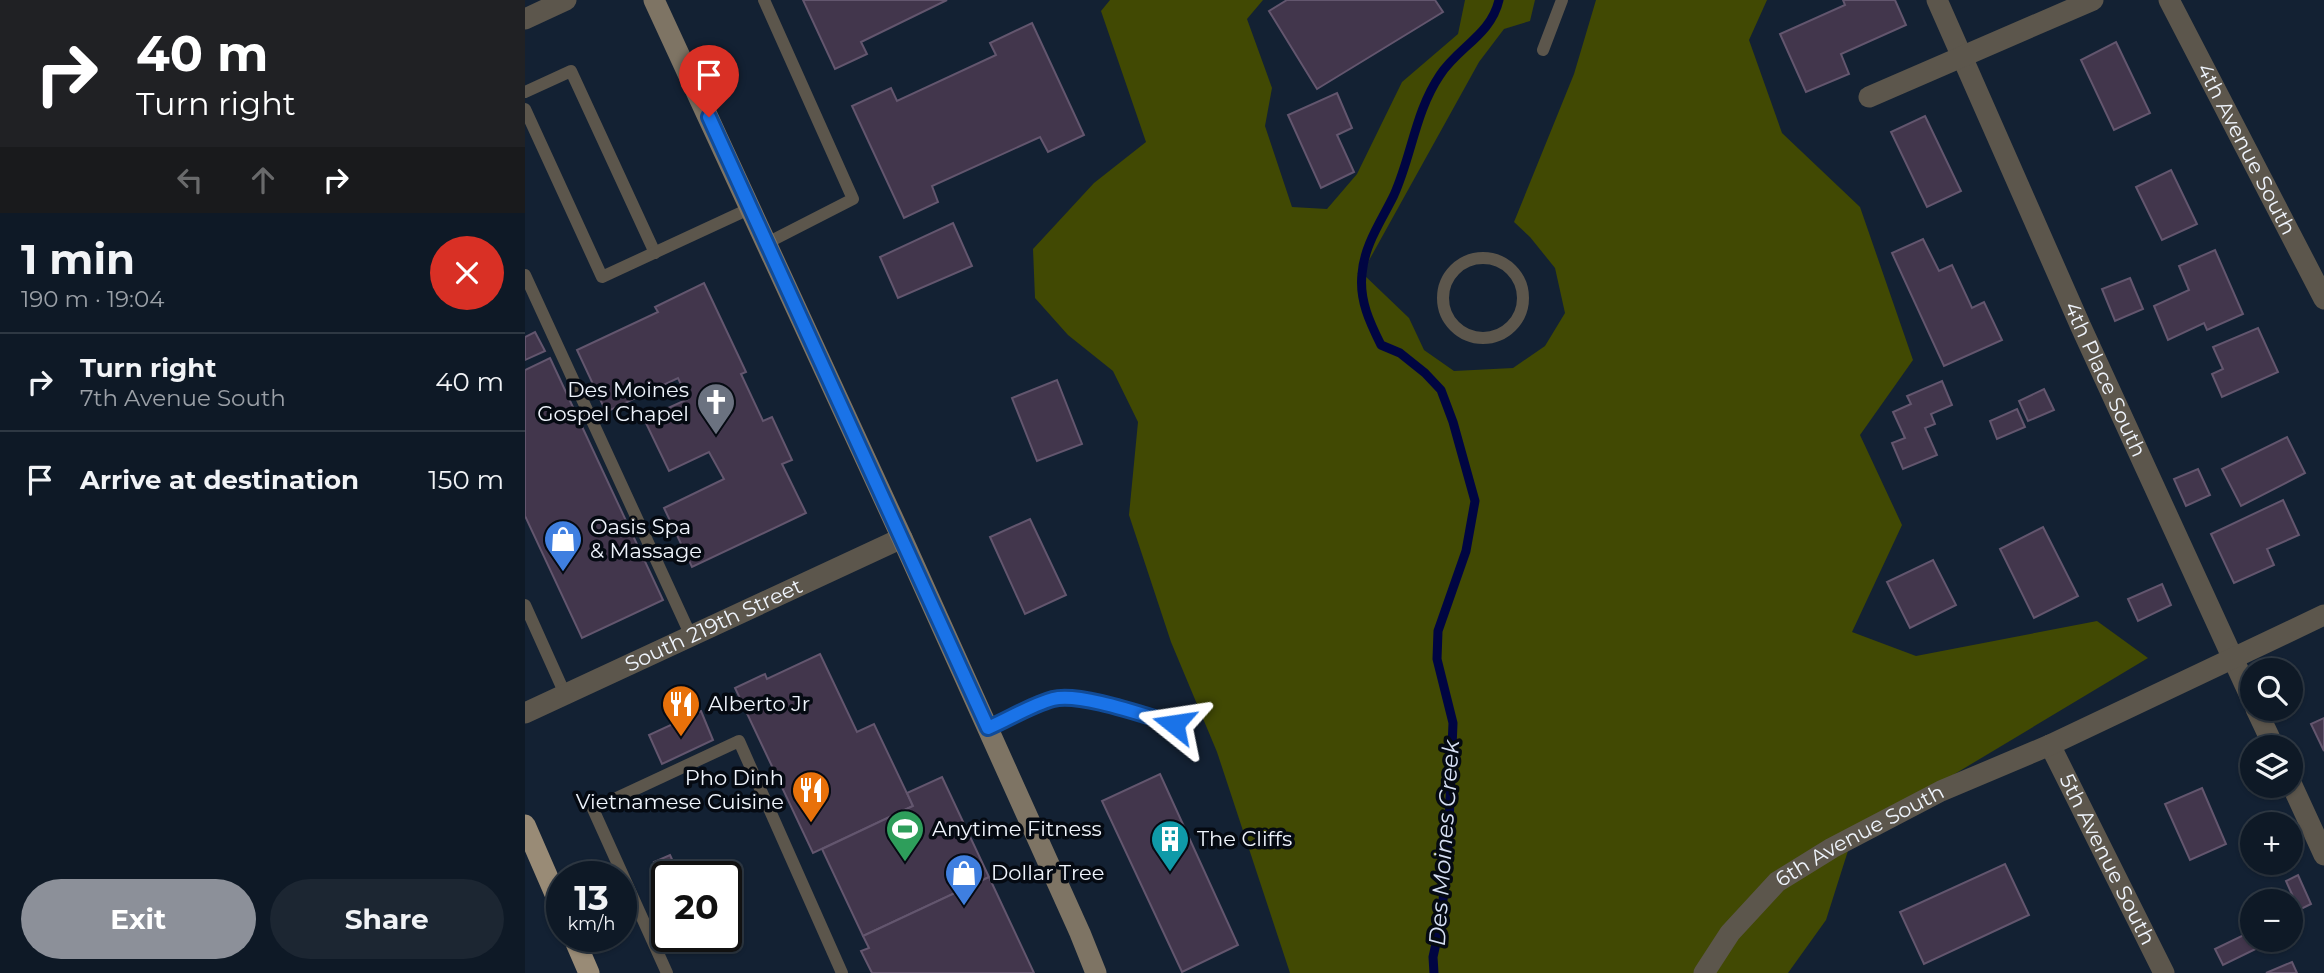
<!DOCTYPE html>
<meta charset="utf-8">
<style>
body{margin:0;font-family:Montserrat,sans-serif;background:#1c2632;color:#f1f3f6;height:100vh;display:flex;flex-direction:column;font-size:26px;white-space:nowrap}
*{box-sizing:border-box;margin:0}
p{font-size:23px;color:#9ba0a7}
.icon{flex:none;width:38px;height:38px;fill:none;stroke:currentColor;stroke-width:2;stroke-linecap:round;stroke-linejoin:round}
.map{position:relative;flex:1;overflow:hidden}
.side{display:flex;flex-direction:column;background:#0e1926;width:525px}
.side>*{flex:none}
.top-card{background:#202124;color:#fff;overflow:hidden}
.buttons{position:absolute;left:1715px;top:658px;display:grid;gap:14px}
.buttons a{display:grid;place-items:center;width:63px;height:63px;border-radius:50%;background:#0e1926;box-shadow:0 2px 5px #0004,0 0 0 2px #2e3843;font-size:35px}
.speed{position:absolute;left:21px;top:861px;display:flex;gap:14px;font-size:35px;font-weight:700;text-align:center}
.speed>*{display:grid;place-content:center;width:91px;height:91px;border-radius:50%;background:#0e1926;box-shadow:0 2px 5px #0004,0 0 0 2px #2e3843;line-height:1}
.speed small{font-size:18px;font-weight:400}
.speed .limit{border:4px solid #111;border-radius:10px;background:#fff;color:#111}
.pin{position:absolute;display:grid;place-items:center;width:60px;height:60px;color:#fff;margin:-72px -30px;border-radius:50% 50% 50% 0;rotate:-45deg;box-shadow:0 0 7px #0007}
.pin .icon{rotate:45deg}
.me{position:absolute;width:77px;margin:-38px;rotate:285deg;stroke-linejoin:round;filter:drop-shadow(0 0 5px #0008)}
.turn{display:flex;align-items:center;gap:24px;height:147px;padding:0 21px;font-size:32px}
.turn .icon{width:91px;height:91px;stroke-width:2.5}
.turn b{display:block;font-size:49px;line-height:60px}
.lanes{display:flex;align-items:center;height:66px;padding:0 21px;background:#0003;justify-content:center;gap:35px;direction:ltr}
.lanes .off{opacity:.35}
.round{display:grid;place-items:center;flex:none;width:74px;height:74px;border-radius:37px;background:#1c2632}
.headline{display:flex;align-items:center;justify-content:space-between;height:119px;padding:0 21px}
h1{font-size:42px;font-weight:700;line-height:52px}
.primary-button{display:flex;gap:14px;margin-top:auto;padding:14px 21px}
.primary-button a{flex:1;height:80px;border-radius:42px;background:#8c9099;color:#fff;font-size:28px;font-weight:700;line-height:80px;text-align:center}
.primary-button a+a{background:#1c2632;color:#f1f3f6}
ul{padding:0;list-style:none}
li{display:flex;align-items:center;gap:21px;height:98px;padding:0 21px;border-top:2px solid #2e3843}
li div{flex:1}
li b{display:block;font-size:26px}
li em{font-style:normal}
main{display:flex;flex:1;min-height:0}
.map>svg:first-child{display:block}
.green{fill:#414903}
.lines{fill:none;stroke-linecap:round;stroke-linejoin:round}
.stream{stroke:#000542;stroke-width:9}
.building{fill:#42364c;stroke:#63566e;stroke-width:2}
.service{stroke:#5c564c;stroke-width:12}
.minor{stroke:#5c564c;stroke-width:21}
.secondary{stroke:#7e7464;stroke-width:21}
.primary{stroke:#998b76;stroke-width:21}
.route-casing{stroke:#114b97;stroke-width:18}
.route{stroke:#1a73e8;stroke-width:12}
.labels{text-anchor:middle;stroke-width:7;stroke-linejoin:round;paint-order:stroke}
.street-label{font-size:21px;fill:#eff4fc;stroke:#050a12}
.poi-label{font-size:21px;fill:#eff4fc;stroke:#050a12;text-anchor:start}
.water-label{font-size:23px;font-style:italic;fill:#d7e0f4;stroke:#050a12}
</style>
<main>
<section class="side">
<div class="top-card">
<div class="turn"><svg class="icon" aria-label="right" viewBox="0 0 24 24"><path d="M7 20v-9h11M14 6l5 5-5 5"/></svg><div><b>40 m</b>Turn right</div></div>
<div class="lanes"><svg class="icon off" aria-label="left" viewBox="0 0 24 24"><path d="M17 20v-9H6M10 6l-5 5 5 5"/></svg><svg class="icon off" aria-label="ahead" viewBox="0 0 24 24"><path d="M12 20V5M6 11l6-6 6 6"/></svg><svg class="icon" aria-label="right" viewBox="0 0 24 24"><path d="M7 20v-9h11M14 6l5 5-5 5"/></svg></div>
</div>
<div class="headline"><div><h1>1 min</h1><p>190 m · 19:04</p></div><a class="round" style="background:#d93025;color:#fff"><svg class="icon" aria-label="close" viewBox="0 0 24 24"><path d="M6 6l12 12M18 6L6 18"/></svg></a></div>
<ul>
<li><svg class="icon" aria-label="right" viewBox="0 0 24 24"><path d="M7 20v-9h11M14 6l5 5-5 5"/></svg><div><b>Turn right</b><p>7th Avenue South</p></div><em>40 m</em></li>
<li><svg class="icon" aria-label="arrive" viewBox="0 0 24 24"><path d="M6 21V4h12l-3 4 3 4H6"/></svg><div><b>Arrive at destination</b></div><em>150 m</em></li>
</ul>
<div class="primary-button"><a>Exit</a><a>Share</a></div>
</section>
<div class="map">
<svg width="1799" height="973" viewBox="0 0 1799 973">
<rect width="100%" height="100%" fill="#132133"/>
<polygon class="green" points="585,0 738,0 722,19 747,88 740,126 767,207 802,209 832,174 877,82 933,34 940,0 1010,0 1005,21 979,29 954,62 837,273 884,318 899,350 929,371 988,368 1020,346 1040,313 1030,268 1005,237 989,222 1049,74 1071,0 1242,0 1224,40 1257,133 1335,207 1388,360 1335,435 1377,525 1327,632 1391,656 1572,621 1623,658 1328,835 1301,920 1263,973 765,973 692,752 646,642 604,515 613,422 588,371 543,335 510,298 508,249 569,183 621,142 576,11"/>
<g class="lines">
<path class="stream" d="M909,973L908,957L916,921L923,848L928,723L912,659L913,631L941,551L950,501L928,422L916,390L900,373L875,353L856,345C845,323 834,300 837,274C839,245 857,220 869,195C887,155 890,112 915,75C933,47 966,35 974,0"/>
</g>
<g class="building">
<polygon points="278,0 422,0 336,42 342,54 310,69"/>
<polygon points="762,0 910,0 918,12 792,89 744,11"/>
<polygon points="1318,0 1370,0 1381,25 1316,54 1324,74 1281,92 1255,34 1320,5"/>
<polygon points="507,23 559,135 523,152 515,137 407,186 413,202 379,218 327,106 366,88 372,101 471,55 465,43"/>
<polygon points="1591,42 1625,113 1589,130 1556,60"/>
<polygon points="812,93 827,128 812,135 829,172 796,188 763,115"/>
<polygon points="1400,116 1436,191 1402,207 1366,132"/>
<polygon points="1646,170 1672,224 1637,240 1611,187"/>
<polygon points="428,223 447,266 373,298 355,257"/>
<polygon points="1398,239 1414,271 1427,265 1447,308 1459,302 1477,340 1419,366 1367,253"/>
<polygon points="1690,250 1718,314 1682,330 1679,323 1643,340 1629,306 1664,290 1654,266"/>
<polygon points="1605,278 1618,309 1590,321 1577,289"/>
<polygon points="179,283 221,372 216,374 238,421 247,417 267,460 257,464 281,513 167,567 139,508 199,479 184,452 144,471 119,419 163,399 153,378 81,412 52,350 133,312 130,307"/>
<polygon points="1733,328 1753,372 1697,397 1687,374 1698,369 1688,347"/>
<polygon points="10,332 20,351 0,360 0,337"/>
<polygon points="25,358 138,600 57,638 0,516 0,370"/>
<polygon points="532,380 557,444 512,461 487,398"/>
<polygon points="1417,381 1427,405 1406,414 1410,424 1400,428 1412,455 1378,469 1367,443 1380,438 1368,412 1386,404 1382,396"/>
<polygon points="1519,389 1529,410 1503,421 1494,401"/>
<polygon points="1492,409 1500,427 1472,439 1465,421"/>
<polygon points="1762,437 1780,473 1716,506 1697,469"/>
<polygon points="1673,469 1685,495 1661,506 1649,479"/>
<polygon points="1758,500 1774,535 1742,549 1749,565 1709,583 1686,534"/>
<polygon points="505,519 541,595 500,614 465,537"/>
<polygon points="1518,527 1553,596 1509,618 1475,549"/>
<polygon points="1408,560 1431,605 1385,628 1362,582"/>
<polygon points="1637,584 1646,605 1613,621 1603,599"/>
<polygon points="295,654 332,732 349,724 388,806 288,853 210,688 240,674 242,679"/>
<polygon points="176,711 188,740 137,764 124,735"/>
<polygon points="1799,718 1799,751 1786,724"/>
<polygon points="635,774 713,945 657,972 577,801"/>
<polygon points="417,777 464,877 338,936 297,849 388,806 382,793"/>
<polygon points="1677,788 1701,844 1665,860 1640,804"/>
<polygon points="145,855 155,877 142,877 142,883 138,885 129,862"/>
<polygon points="1480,864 1504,915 1399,964 1375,912"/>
<polygon points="1773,875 1786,904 1774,910 1761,881"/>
<polygon points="464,877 509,973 347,973 336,951 344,948 338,936"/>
<polygon points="1727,931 1727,940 1749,940 1698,965 1690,949"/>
<polygon points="1767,962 1772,973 1741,973"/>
</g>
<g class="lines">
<g class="service">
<polyline points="239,0 328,199 242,243"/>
<polyline points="1018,50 1037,0"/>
<polyline points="0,92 46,71 130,253"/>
<polyline points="0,109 77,277 226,208"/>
<circle cx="958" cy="298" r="40"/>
<polyline points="0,275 166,636"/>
<polyline points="0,605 40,694"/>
<path d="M463,728C484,719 506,706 528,699C555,692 621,716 649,724"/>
<polyline points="142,973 68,809 214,741 317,973"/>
</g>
<g class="minor">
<path id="s1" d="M1412,0L1556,327L1727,700"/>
<path id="s2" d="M1644,0L1799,299"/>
<polyline points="0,19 41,0"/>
<polyline points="1344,97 1568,0"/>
<polyline points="1731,709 1749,747"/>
<path id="s3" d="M0,713L377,538"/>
<path id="s4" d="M1525,745L1639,973"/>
<polyline points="1766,783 1799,855"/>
<path id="s5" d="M1179,973L1205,933L1252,882L1307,848L1416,791L1525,745L1799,615"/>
</g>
<polyline class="secondary" points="129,0 377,538 555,933 571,973"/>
<g class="primary">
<polyline points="0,825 37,910"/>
<polyline points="48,936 64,973"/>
</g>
</g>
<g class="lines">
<defs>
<path id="route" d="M184,117L463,728C484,719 506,705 528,699C555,692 621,716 649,724"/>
</defs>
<use href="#route" class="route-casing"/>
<use href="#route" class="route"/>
</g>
<defs>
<symbol id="church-pin" viewBox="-11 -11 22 30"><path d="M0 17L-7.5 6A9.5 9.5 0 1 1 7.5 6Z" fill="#6b7280" stroke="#050a12"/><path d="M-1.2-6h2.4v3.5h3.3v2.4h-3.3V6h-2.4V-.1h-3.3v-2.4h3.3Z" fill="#fff"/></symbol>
<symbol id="shop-pin" viewBox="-11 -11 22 30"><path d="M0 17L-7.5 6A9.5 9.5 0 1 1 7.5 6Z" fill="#3f7fe0" stroke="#050a12"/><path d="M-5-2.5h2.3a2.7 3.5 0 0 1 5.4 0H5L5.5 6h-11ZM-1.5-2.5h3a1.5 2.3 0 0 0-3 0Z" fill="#fff"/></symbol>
<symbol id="restaurant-pin" viewBox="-11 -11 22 30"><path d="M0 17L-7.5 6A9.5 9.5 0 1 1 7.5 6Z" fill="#e8710a" stroke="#050a12"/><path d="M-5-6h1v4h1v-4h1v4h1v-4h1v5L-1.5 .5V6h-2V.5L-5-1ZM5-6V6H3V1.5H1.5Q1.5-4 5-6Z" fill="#fff"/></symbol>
<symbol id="stadium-pin" viewBox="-11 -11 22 30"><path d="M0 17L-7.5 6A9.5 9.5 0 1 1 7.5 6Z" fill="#2e9e5b" stroke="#050a12"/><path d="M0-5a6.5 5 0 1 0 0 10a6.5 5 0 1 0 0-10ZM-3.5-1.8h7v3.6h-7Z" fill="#fff"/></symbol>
<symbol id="building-pin" viewBox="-11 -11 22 30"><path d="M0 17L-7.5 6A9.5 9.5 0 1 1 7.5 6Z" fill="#0f9aa8" stroke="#050a12"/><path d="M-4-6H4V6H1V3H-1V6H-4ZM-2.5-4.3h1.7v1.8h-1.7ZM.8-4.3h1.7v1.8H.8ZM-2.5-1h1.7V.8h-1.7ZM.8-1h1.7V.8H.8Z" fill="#fff"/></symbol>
</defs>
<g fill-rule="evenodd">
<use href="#church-pin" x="169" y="380" width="44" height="60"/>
<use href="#shop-pin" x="16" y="517" width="44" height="60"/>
<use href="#restaurant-pin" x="134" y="682" width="44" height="60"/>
<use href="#restaurant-pin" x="264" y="768" width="44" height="60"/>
<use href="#stadium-pin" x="358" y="807" width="44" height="60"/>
<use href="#building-pin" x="623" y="817" width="44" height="60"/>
<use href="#shop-pin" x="417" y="851" width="44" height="60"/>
</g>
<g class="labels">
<g class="street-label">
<text dy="7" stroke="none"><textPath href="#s2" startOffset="168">4th Avenue South</textPath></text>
<text dy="7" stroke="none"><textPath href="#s1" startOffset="415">4th Place South</textPath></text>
<text dy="7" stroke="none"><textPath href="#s3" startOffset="208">South 219th Street</textPath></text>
<text dy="7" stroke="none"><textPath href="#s5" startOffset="212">6th Avenue South</textPath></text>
<text dy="7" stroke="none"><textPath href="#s4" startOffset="128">5th Avenue South</textPath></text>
</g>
<g class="poi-label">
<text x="164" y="397" text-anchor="end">Des Moines<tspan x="164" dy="24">Gospel Chapel</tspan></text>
<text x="65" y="534">Oasis Spa<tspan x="65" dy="24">&amp; Massage</tspan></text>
<text x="183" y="711">Alberto Jr</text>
<text x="259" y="785" text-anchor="end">Pho Dinh<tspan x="259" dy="24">Vietnamese Cuisine</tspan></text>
<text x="407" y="836">Anytime Fitness</text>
<text x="672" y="846">The Cliffs</text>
<text x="466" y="880">Dollar Tree</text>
</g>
<g class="water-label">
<text transform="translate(919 843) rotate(-86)" y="8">Des Moines Creek</text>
</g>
</g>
</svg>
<div class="buttons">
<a><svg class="icon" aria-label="search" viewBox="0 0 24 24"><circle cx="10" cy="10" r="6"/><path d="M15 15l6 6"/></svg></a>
<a><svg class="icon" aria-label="layers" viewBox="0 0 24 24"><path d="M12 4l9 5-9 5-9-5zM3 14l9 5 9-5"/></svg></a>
<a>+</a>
<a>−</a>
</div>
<div class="speed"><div>13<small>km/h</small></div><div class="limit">20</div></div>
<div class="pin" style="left:184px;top:117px;background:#d93025"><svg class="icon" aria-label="arrive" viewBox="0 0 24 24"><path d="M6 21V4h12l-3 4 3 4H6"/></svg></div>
<svg class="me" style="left:649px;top:724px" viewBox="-20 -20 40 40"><path d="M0-17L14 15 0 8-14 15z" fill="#1a73e8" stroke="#fff" stroke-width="4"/></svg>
</div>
</main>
